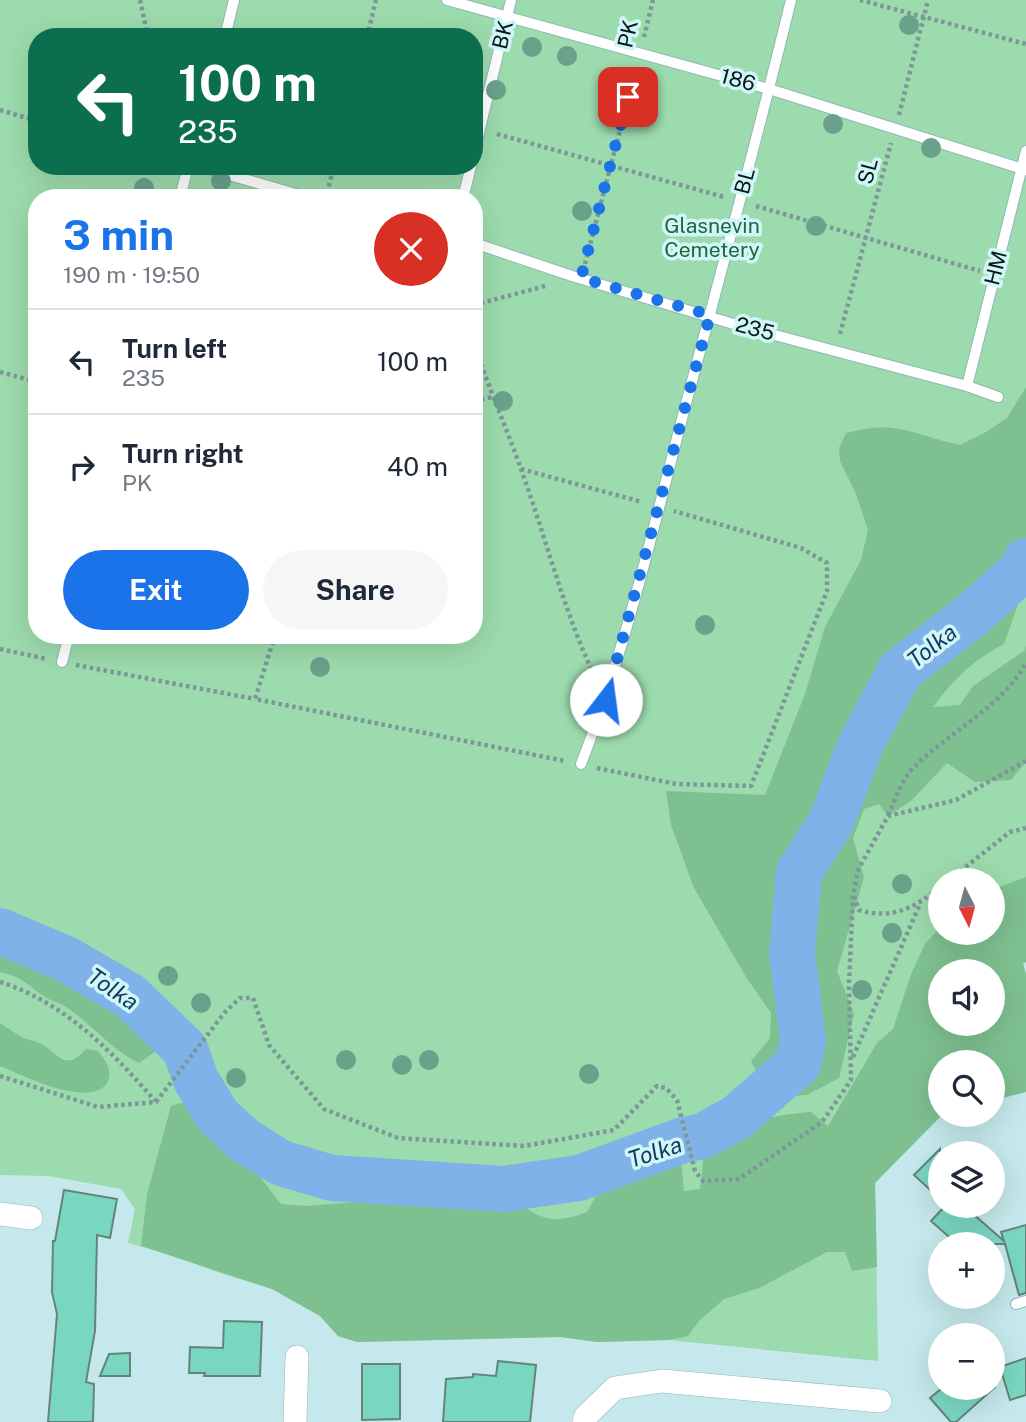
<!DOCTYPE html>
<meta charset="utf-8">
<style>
body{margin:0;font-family:"Public Sans",sans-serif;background:#f6f6f7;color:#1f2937;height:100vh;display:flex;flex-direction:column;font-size:26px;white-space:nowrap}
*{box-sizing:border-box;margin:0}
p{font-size:23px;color:#747a83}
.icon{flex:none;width:38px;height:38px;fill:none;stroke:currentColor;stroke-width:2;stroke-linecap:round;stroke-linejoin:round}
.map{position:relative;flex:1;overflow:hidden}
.details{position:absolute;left:28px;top:189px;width:455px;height:455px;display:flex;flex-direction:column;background:#fff;border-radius:28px;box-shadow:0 7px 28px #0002}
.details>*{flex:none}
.hud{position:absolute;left:28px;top:28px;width:455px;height:147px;border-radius:28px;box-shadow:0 7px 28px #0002;background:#0b6e4f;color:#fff;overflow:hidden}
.needle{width:46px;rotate:174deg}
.tools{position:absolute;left:928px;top:868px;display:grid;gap:14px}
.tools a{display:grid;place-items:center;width:77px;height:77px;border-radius:50%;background:#fff;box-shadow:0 7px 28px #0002;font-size:35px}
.pin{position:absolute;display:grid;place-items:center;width:60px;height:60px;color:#fff;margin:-30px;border-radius:14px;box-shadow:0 4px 10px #0006}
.me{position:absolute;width:77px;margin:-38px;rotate:15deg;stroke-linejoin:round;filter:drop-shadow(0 0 5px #0008)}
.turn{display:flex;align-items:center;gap:24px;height:147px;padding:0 35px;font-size:32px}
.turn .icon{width:91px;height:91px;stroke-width:2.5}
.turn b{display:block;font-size:49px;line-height:60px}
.round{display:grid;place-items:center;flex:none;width:74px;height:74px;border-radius:37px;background:#f6f6f7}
.overview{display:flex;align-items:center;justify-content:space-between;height:119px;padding:0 35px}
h1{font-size:42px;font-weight:700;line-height:52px;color:#1a73e8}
.button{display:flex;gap:14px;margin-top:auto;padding:14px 35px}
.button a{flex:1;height:80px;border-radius:42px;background:#1a73e8;color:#fff;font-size:28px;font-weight:700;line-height:80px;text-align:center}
.button a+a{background:#f6f6f7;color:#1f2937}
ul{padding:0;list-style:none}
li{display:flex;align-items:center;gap:21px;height:105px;padding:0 35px;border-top:2px solid #e0e1e3}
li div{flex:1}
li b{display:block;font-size:26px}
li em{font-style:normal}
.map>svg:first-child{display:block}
.green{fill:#9cdbad;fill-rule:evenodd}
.forest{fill:#7ec090;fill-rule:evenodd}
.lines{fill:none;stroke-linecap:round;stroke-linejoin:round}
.river{stroke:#7fb2e8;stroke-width:46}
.building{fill:#79d7c1;stroke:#64847c;stroke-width:2}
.lane-casing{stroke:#93b6b9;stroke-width:12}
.street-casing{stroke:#93b6b9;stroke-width:24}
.path{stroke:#7c9799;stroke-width:4.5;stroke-dasharray:3.5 3.5;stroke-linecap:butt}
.lane{stroke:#fff;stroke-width:10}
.street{stroke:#fff;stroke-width:23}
.tree{fill:#6aa18a}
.route{stroke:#1a73e8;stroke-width:12;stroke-dasharray:0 21.6}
.labels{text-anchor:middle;stroke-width:7;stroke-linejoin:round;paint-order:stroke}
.street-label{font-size:21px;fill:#091718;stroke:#d1f6f8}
.park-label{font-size:21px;fill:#20673b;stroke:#d1f6f8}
.water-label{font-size:23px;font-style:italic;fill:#15395d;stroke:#d1f6f8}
</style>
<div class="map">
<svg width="1026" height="1422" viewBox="0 0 1026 1422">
<rect width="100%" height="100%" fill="#c4e8eb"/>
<path class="green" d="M0,0H1026V962L1023,964L1026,974L992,1062H940L941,1115L875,1183L878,1361L668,1340L597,1342L560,1337L357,1342L338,1336L320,1316L272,1289L223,1274L162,1252L128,1243L135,1209L121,1189L48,1176L0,1175V951L102,981L113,959H104L0,917ZM37,37H474V166H37ZM37,198H474V635H37ZM940,880H992V933H940ZM940,971H992V1024H940Z"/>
<g class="forest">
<path d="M1026,387V594L1019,602L1004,644C972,661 955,678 933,707L960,705L973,686L1024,651L1026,646V762L1011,780L975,782L947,763L911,801L888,816L879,804L864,809L853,838L864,877L837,971L854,1014L839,1078L807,1095L769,1097L751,1061L770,1038L771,1013L746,977L694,888L671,825L666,791L765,795L805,694L825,627L861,560L868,530L856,494L840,461L839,448L846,433C898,419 913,435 960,445L986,432L1007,418Z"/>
<path d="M1026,877V962L1023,964L1026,974V1092L992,1101V1062H940V1115H942L875,1183L877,1267L852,1271L845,1252H827L759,1288L724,1299L699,1321L688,1336L668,1340L597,1342L560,1337L357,1342L338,1336L320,1316L272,1289L141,1246L147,1194L171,1106L194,1099L231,1139L281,1204L305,1206L382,1200L517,1201C542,1222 557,1223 587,1212L596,1196L602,1177L681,1160L684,1191L700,1189L705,1145C741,1123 769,1115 811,1112L828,1126L877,1043L893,1029L911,974L925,944L940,928V933H992V890ZM940,971H992V1024H940Z"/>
<path d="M0,934C48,955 100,972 137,1010C142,1015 149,1020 152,1025C158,1034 157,1042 156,1051L139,1063C111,1050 92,1024 66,1007C59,1002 49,1001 42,995C25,983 22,977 0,972Z"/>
<path d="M0,1023C8,1028 16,1034 24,1038C29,1040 35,1041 40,1043C60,1054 64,1073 86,1049L98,1051C105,1060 113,1070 108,1081C93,1111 22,1075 0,1066Z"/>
</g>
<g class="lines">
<polyline class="river" points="0,931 66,959 130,996 185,1049 196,1080 218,1116 244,1140 281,1163 332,1178 503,1189 579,1178 683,1140 703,1136 737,1117 798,1064 803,1041 792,953 799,872 831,822 861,744 900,671 972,615 1022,570 1026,561"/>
</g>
<g class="building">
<polygon points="940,1149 940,1199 914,1175"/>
<polygon points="64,1190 117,1199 110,1238 97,1235 95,1331 86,1382 94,1384 93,1422 48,1422 57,1314 52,1292 53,1241 55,1241"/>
<polygon points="945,1206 964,1206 1004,1241 1001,1232 1026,1225 1026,1293 1019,1295 1005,1244 957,1244 931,1221"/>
<polygon points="224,1321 262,1322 260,1376 204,1376 205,1373 189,1373 190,1347 223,1348"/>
<polygon points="130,1353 130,1376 100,1376 109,1354"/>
<polygon points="1026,1358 1026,1395 1010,1400 1000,1367"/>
<polygon points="498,1361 536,1365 530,1422 443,1422 446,1379 473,1377 473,1374 496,1376"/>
<polygon points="362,1364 400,1364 400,1419 362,1420"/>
<polygon points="942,1388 994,1388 956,1422 951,1422 930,1398"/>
</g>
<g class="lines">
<defs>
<g id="lane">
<polyline points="447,0 769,89 1026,170"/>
<polyline points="225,37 234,0"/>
<polyline points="474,153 511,0"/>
<polyline points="198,166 310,198"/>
<polyline points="180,198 188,166"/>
<polyline points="463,198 471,166"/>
<polyline points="474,243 572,276 737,325 967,386 998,397"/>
<polyline points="967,386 1026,151"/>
<polyline points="62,662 69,635"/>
<path d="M581,764C623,656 650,542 679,430C717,287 756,144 791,0"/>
<polyline points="1016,1304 1026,1301"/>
</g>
<g id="street">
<polyline points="0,1214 31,1218"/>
<polyline points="295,1422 297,1357"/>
<polyline points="584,1422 585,1417 615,1388 662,1381 880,1401"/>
</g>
</defs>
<use href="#lane" class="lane-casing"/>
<use href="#street" class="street-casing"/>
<g class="path">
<polyline points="140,0 148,37"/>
<polyline points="860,0 1026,44"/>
<polyline points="367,37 376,0"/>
<polyline points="644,37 653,0"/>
<polyline points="0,110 37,121"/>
<polyline points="899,115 928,0"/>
<polyline points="497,134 724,197"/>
<polyline points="327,193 334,166"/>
<polyline points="756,206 980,271"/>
<polyline points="585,264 636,69"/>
<polyline points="474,305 545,286"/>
<polyline points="840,334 891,143"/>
<path d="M474,344C488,386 506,427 521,469C546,538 563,609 594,675"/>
<polyline points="0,372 37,382"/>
<polyline points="474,401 492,397"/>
<polyline points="521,469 642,502"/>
<polyline points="275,635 255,699 565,761"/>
<polyline points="0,649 47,659"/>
<polyline points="76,665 255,699"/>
<polyline points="597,768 676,784 751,786 827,591 827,563 801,548 674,511"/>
<path d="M888,815C895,801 902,779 914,767C949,732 1001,708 1026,663"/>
<polyline points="949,880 1010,832 1026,828"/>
<path d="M854,896L859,910C892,920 915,908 940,887"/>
<path d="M0,982C64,1002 113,1052 155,1101"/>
<polyline points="853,1057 920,904"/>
<polyline points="0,1076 98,1107 156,1102 225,1012 240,998 253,998 269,1045 324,1109 398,1138 524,1146 614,1130 657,1086 666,1088 677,1100 695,1171 703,1181 739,1179 822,1122 851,1080 849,984 853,896 858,870 888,816 956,800 1026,761"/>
</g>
<use href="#lane" class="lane"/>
<use href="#street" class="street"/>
</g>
<g class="tree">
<circle cx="909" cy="25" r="10"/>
<circle cx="532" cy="47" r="10"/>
<circle cx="567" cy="56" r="10"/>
<circle cx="496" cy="90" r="10"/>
<circle cx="833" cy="124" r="10"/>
<circle cx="931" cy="148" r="10"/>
<circle cx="221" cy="181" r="10"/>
<circle cx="144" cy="188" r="10"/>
<circle cx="582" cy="211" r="10"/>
<circle cx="816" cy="226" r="10"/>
<circle cx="503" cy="401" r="10"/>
<circle cx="705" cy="625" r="10"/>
<circle cx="320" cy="667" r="10"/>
<circle cx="902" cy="884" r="10"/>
<circle cx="892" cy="933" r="10"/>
<circle cx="168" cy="976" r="10"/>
<circle cx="862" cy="990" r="10"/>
<circle cx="201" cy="1003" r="10"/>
<circle cx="346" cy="1060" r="10"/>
<circle cx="429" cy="1060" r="10"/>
<circle cx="402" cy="1065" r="10"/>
<circle cx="589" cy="1074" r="10"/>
<circle cx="236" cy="1078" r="10"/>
</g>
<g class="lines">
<polyline class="route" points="606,700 710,315 581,278 628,97"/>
</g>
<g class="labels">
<g class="street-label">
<text transform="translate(628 34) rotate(-77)" y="7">PK</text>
<text transform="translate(503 35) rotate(-76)" y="7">BK</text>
<text transform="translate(738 80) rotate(15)" y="7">186</text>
<text transform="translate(868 171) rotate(-75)" y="7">SL</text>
<text transform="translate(745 181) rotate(-75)" y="7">BL</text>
<text transform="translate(996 268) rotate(-76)" y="7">HM</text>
<text transform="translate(755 329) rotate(15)" y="7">235</text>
</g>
<g class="park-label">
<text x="712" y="233">Glasnevin<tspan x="712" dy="24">Cemetery</tspan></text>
</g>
<g class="water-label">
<text transform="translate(932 646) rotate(-38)" y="8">Tolka</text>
<text transform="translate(113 989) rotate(34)" y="8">Tolka</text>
<text transform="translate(655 1152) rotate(-18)" y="8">Tolka</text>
</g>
</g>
</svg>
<div class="tools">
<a><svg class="needle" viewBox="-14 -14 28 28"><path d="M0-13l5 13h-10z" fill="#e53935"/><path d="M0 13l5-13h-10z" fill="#747a83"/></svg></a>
<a><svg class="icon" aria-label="sound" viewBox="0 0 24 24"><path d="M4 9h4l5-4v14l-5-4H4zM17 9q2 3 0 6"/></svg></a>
<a><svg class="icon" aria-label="search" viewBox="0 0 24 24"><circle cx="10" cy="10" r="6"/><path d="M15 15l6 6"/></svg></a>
<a><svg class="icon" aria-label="layers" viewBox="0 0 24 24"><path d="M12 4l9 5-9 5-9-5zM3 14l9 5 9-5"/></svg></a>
<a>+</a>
<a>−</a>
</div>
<div class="pin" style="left:628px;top:97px;background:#d93025"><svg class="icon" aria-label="arrive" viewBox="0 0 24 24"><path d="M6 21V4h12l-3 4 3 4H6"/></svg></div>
<svg class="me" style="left:606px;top:700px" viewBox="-20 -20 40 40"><circle r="19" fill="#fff"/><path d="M0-13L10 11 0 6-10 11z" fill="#1a73e8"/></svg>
<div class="hud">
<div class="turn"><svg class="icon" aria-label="left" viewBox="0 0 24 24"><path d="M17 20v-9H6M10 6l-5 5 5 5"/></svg><div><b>100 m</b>235</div></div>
</div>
<section class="details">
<div class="overview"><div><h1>3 min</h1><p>190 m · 19:50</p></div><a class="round" style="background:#d93025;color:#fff"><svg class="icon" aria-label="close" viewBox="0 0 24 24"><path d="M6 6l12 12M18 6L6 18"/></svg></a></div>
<ul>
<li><svg class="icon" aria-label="left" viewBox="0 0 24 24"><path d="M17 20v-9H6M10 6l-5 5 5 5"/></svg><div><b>Turn left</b><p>235</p></div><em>100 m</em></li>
<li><svg class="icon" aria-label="right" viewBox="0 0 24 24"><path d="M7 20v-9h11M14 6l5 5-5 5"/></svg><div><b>Turn right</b><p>PK</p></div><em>40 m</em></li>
</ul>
<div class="button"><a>Exit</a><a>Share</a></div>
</section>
</div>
